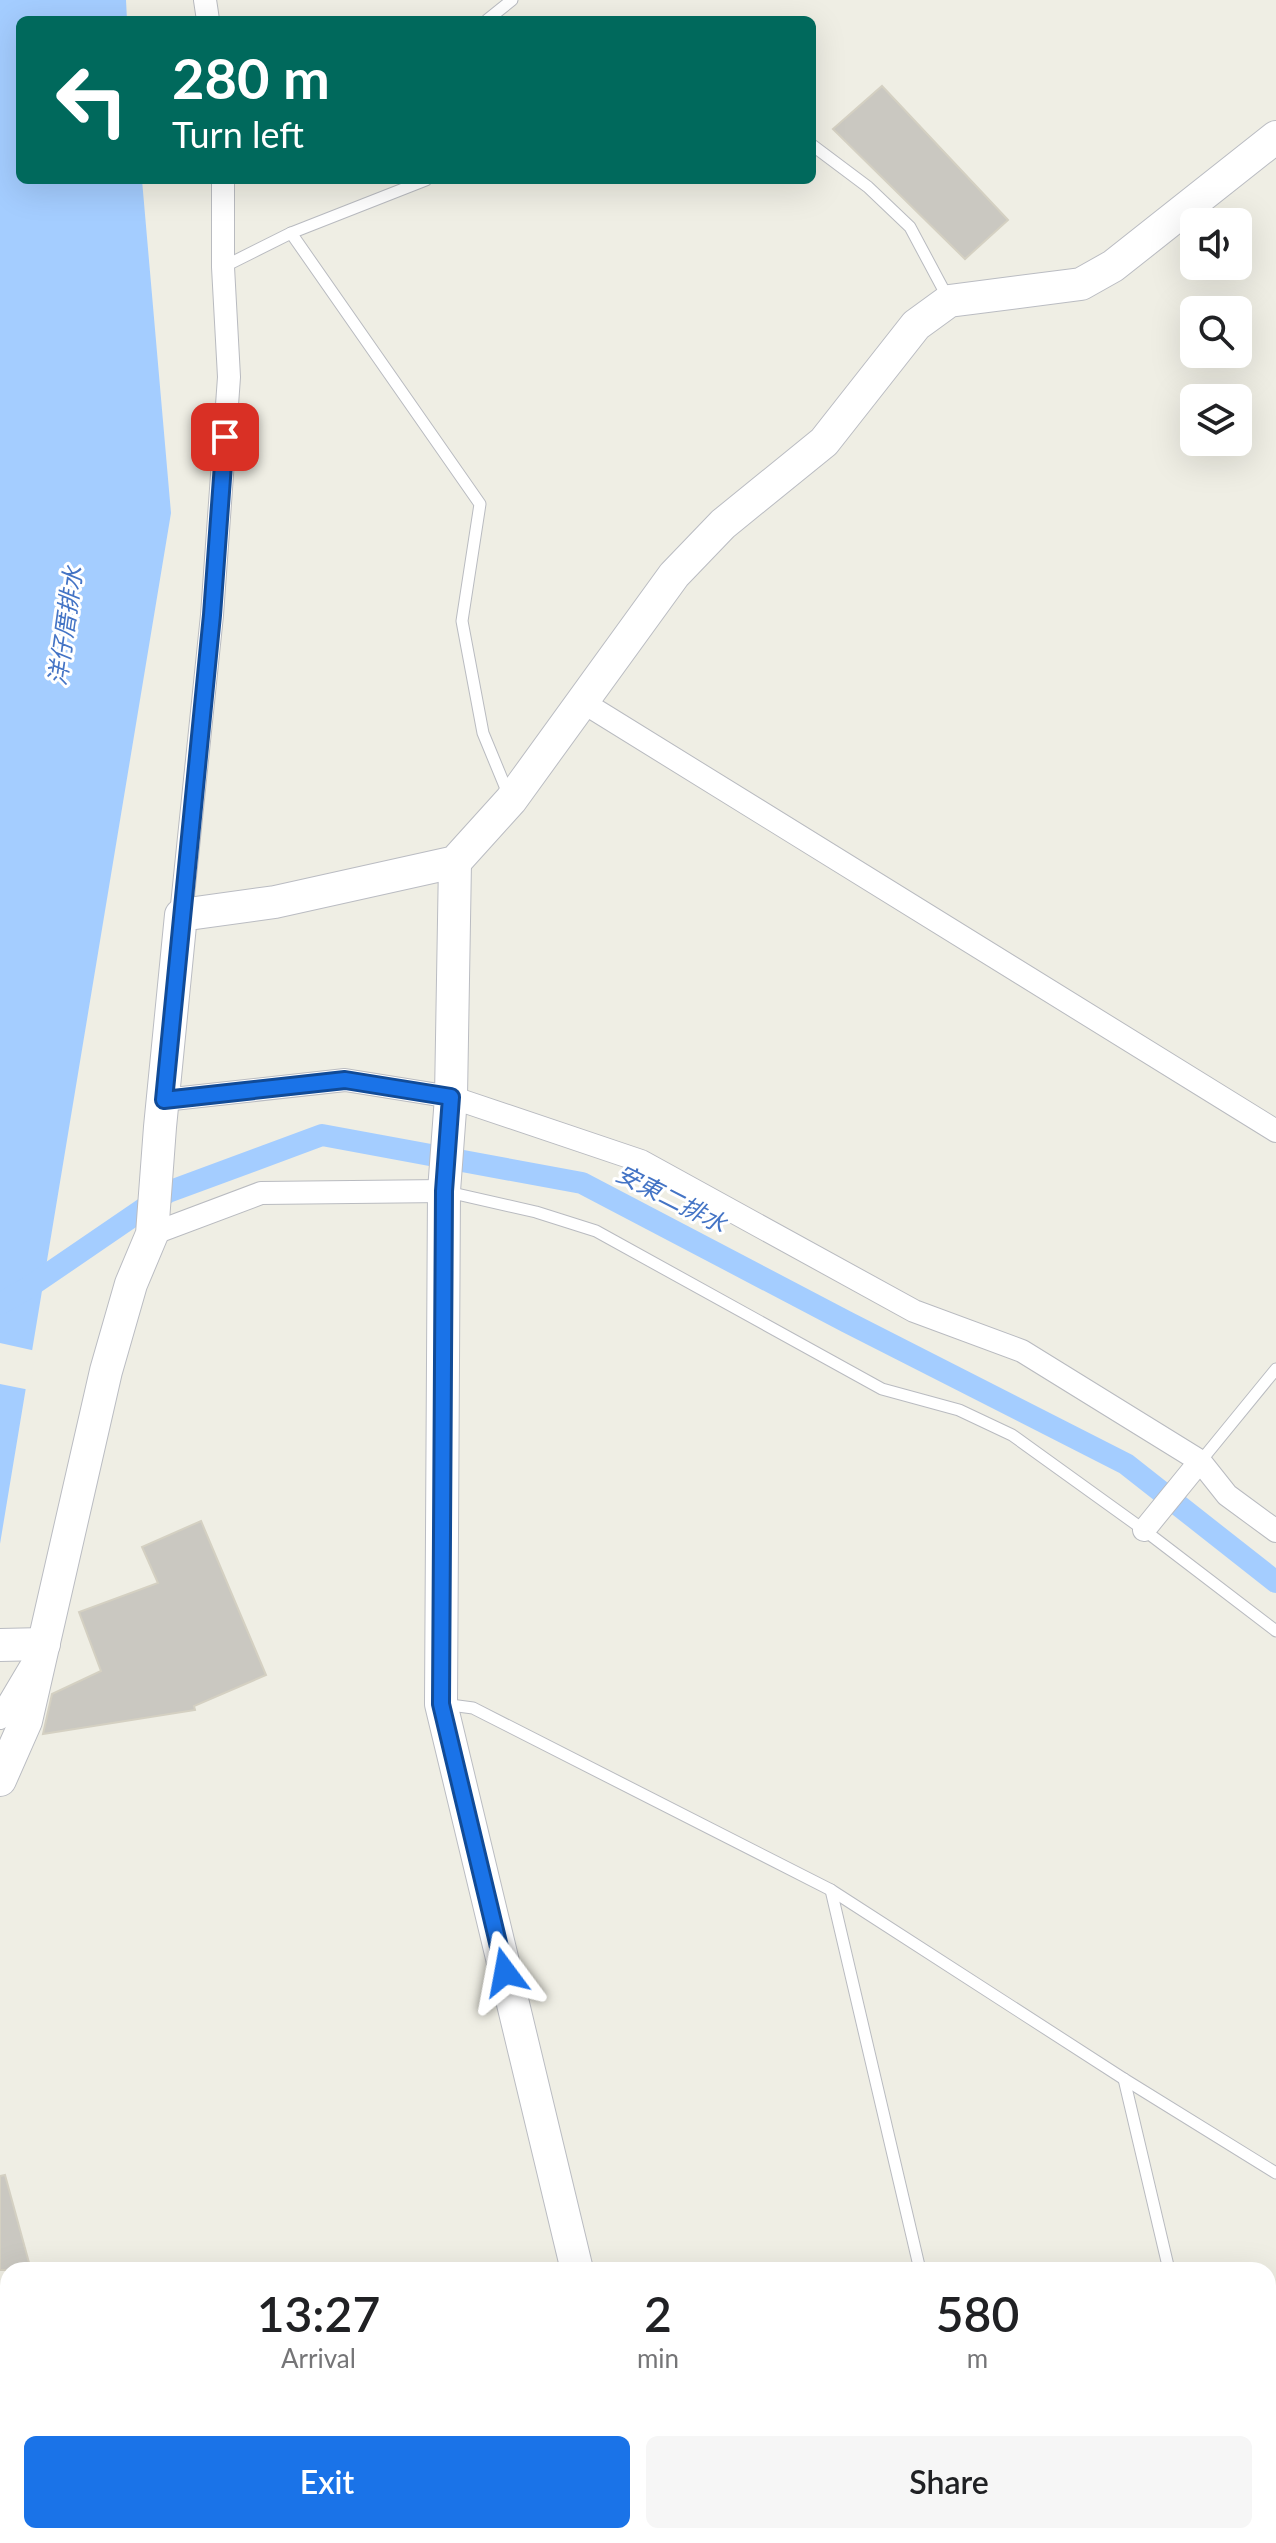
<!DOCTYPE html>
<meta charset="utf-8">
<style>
body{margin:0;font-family:Lato,"Noto Sans TC",sans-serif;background:#f6f6f6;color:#202124;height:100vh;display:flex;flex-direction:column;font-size:30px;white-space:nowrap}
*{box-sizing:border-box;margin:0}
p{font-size:26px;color:#757577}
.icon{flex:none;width:44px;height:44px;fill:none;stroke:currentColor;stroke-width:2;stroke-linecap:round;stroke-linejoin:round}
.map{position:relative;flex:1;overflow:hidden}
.details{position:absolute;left:0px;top:2262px;width:1276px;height:282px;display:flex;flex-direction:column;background:#fff;border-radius:24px 24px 0 0;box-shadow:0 8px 32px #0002}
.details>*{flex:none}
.guide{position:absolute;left:16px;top:16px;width:800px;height:168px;border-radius:12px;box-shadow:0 8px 32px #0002;background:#00695c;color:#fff;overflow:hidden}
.tools{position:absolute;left:1180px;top:208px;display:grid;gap:16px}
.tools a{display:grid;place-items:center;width:72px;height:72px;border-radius:12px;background:#fff;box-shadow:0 8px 32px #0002;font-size:40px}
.pin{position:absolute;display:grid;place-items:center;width:68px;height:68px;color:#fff;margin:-34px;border-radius:16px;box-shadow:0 4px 12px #0006}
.me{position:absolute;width:88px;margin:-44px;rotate:347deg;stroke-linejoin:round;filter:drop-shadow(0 0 6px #0008)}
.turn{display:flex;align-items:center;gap:28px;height:168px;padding:0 24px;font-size:36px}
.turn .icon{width:104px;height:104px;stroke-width:2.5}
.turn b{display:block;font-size:56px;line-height:68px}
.eta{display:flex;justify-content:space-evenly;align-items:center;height:136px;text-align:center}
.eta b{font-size:48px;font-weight:600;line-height:56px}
.cta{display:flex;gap:16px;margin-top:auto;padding:16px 24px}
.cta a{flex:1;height:92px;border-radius:12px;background:#1a73e8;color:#fff;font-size:32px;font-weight:600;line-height:92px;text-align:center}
.cta a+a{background:#f6f6f6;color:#202124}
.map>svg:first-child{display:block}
.water{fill:#a4cdff}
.pier{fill:#efeee4}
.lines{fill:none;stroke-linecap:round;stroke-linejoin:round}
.canal{stroke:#a4cdff;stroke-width:22}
.building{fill:#cac8c1;stroke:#d4d0c2;stroke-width:2}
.lane-casing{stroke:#b9bbc0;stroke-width:13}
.street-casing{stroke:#b9bbc0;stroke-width:24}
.secondary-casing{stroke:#babcc2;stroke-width:34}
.lane{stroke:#fff;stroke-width:11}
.street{stroke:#fff;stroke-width:22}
.secondary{stroke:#fff;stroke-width:32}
.route-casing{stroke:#114b97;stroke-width:20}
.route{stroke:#1a73e8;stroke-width:14}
.labels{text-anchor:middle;stroke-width:6;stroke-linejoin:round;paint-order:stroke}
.water-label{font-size:24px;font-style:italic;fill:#4474c5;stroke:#fff}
</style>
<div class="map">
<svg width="1276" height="2543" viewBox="0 0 1276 2543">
<rect width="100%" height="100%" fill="#efeee4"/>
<polygon class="water" points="0,0 126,0 127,20 20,20 20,180 142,180 171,513 0,1544"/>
<polygon class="pier" points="0,1343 36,1351 30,1390 0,1384"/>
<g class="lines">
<polyline class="canal" points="0,1304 29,1287 168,1192 322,1135 582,1183 847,1322 1126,1464 1276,1582"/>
</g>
<g class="building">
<polygon points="882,86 1008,220 965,259 833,129"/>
<polygon points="201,1521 266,1675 194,1706 195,1710 43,1734 52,1694 101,1671 79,1612 158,1583 142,1547"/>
<polygon points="5,2175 31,2270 0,2270 0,2176"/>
</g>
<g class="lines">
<defs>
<g id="lane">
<polyline points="487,20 512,0"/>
<polyline points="812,145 868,187 910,227 949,300"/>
<polyline points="291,233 480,504 462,621 483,733 509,796"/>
<polyline points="223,267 291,233 426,180"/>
<polyline points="448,1192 536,1212 596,1231 882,1389 959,1410 1012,1435 1144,1530 1276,1631"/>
<polyline points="1200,1462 1276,1369"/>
<polyline points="443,1704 473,1708 831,1890 1124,2079 1276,2173"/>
<polyline points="831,1890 920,2270"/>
<polyline points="1124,2079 1169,2270"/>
<polyline points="982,2536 984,2543"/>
<polyline points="1261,2536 1263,2543"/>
</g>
<g id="street">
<polyline points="205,0 208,20"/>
<polyline points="581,701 1276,1131"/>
<polyline points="181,915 212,615 229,377 223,267 223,180"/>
<polyline points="164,1100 345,1080 451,1097 641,1161 914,1311 1022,1351 1200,1461 1227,1495 1276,1531"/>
<polyline points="152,1234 261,1193 444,1191"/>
<polyline points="1144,1530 1192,1471"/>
<polyline points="0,1718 32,1664"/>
</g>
<g id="secondary">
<polyline points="455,862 451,1097 444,1191 441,1704 577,2270"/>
<polyline points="0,1645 44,1644"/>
<polyline points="0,1780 26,1721 106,1371 131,1284 152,1234 160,1127 181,915 275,902 455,862 511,800 674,575 723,524 824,442 916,325 949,301 1081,284 1113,266 1276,137"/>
<polyline points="642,2536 644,2543"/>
</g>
</defs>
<use href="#lane" class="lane-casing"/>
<use href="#street" class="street-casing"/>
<use href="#secondary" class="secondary-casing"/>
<use href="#lane" class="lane"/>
<use href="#street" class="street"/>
<use href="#secondary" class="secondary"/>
</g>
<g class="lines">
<defs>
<polyline id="route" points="225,437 212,615 164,1100 345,1080 451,1097 444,1191 441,1704 505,1972"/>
</defs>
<use href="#route" class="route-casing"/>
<use href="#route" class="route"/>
</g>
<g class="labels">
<g class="water-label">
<text transform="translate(66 626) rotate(-82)" y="8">洋仔厝排水</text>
<text transform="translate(671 1199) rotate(27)" y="8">安東二排水</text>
</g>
</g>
</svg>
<div class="tools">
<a><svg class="icon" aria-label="sound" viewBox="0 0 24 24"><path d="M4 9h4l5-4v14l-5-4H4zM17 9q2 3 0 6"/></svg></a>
<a><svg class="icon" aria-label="search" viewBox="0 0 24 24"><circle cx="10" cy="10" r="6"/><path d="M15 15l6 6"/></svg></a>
<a><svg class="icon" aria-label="layers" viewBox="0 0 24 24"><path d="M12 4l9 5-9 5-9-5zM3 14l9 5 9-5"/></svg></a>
</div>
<div class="pin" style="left:225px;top:437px;background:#d93025"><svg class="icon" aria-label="arrive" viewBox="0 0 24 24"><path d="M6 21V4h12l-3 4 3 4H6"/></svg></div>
<svg class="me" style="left:505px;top:1972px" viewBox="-20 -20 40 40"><path d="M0-17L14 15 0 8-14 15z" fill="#1a73e8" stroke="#fff" stroke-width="4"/></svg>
<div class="guide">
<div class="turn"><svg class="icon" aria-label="left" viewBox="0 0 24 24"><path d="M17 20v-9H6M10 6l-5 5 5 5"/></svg><div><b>280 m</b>Turn left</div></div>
</div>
<section class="details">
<div class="eta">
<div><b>13:27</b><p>Arrival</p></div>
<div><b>2</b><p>min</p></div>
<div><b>580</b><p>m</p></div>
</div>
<div class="cta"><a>Exit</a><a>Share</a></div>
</section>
</div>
